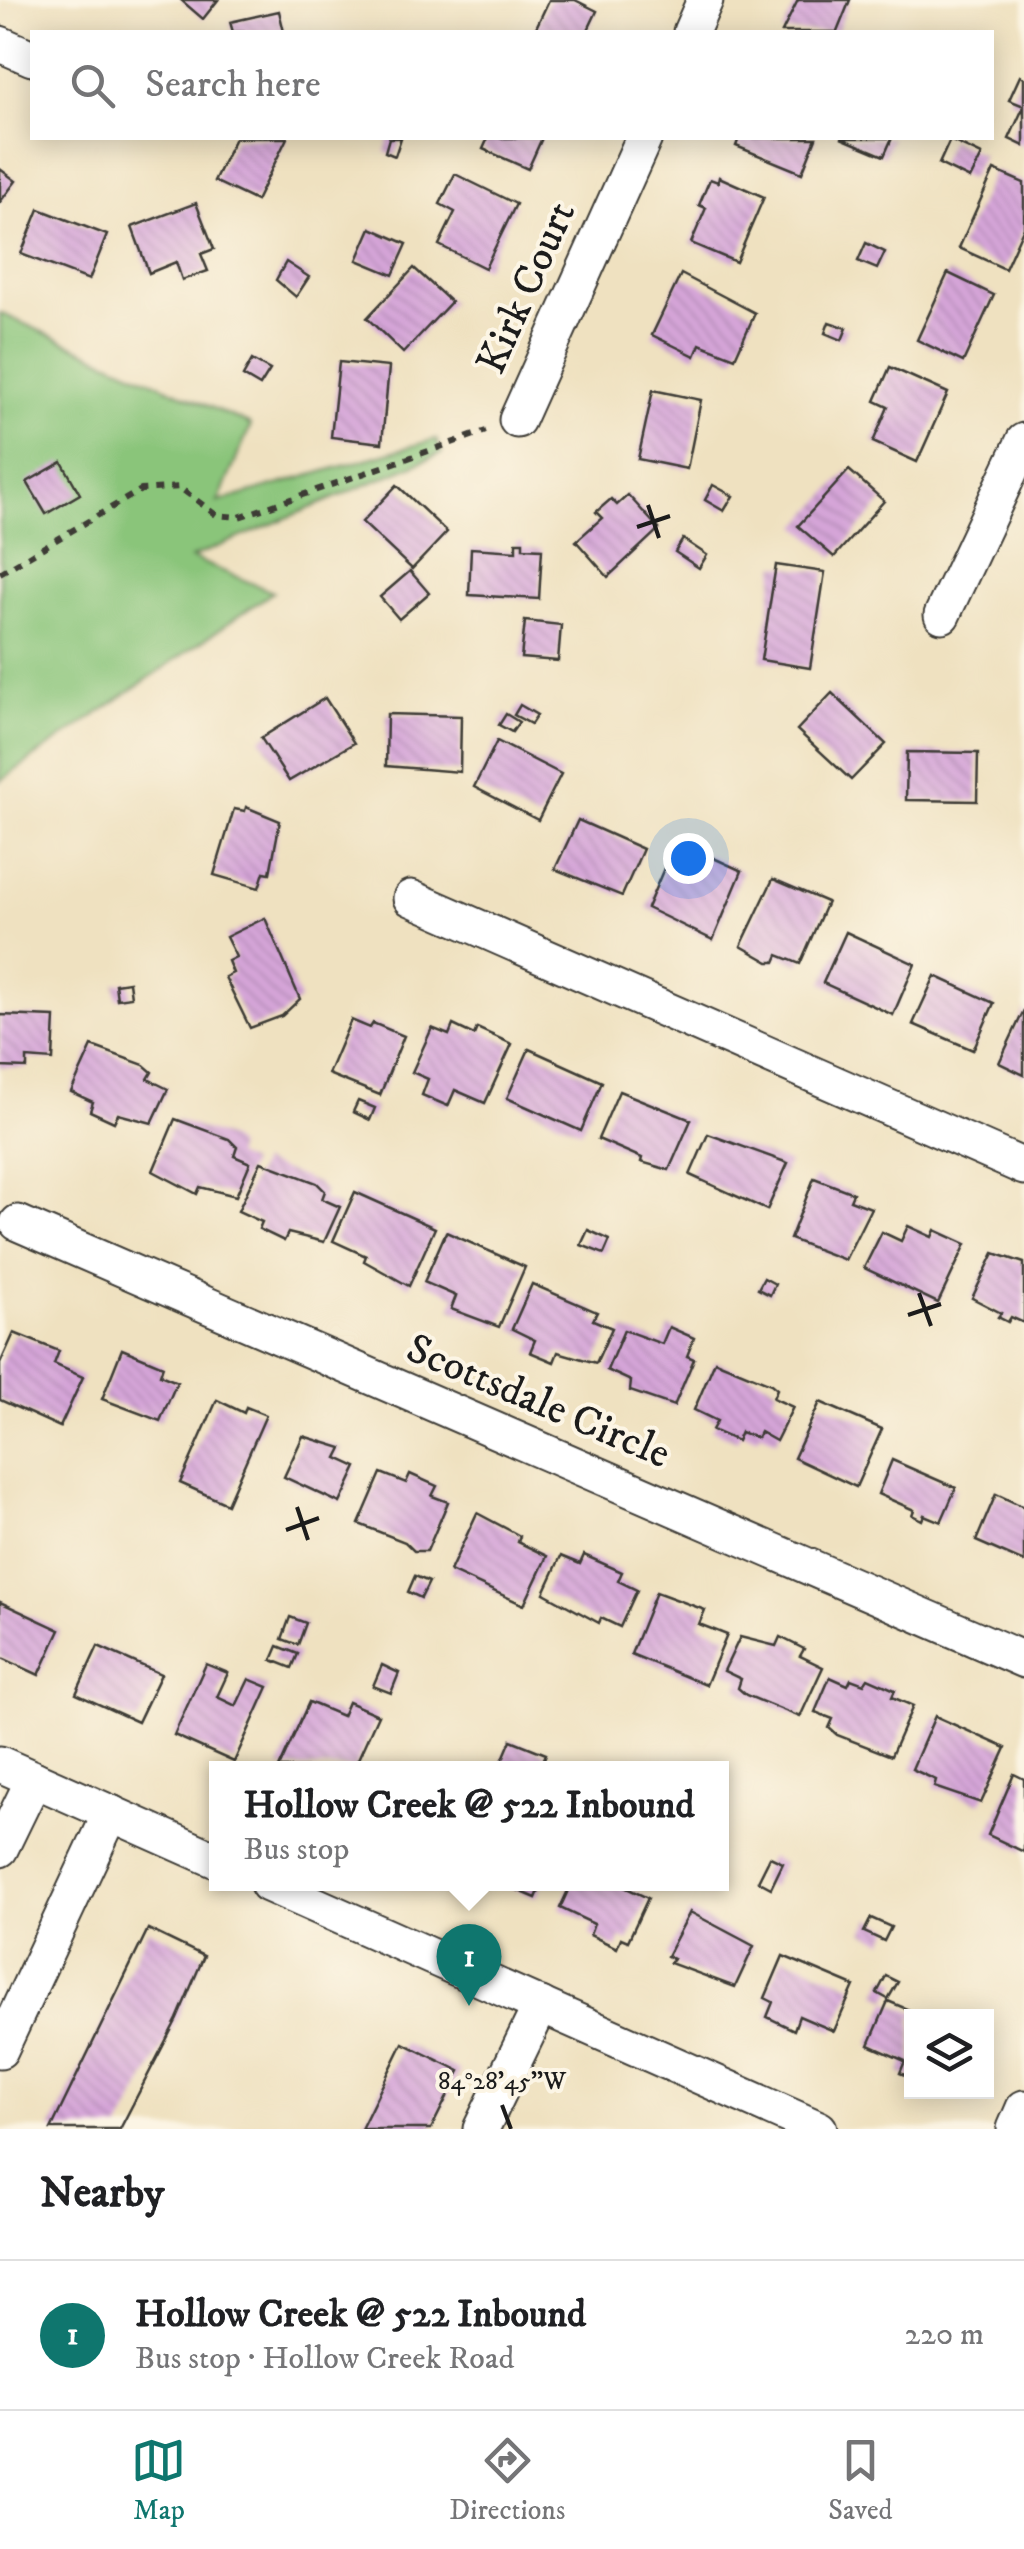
<!DOCTYPE html>
<meta charset="utf-8">
<style>
:root{--surface:#fff;--page:#f2f2f2;--text:#202124;--muted:#757577;--line:#e0e0e0;--accent:#0f766e}
body{margin:0;font-family:"IM FELL DW Pica",serif;background:var(--page);color:var(--text)}
.controls{position:absolute;right:30px;bottom:30px;display:grid;overflow:hidden;border-radius:0px;box-shadow:0 5px 25px #0003}
.controls button{width:90px;height:90px;display:grid;place-items:center;padding:0;border:0;border-bottom:2px solid var(--line);background:var(--surface);color:var(--text);font:50px sans-serif}
.you{position:absolute;left:688px;top:858px;width:35px;height:35px;margin:-25px;border:8px solid #fff;border-radius:50%;background:#1a73e8;box-shadow:0 0 0 15px #1a73e833}
.badge{display:grid;place-items:center;width:65px;height:65px;border-radius:50%;background:var(--accent);color:#fff;font-size:32px;font-weight:700}
.pin{position:absolute;translate:-50% -82px;filter:drop-shadow(0 2px 5px #0008)}
.pin::after{content:'';position:absolute;top:52px;width:35px;height:30px;background:inherit;clip-path:polygon(0 0,100% 0,50% 100%)}
.popup{position:absolute;left:209px;top:1761px;width:520px;height:130px;box-sizing:border-box;display:grid;place-content:center;border-radius:0px;background:var(--surface);filter:drop-shadow(0 2px 8px #0005);font-size:32px;white-space:nowrap;color:var(--muted)}
.popup b{font-size:38px;color:var(--text)}
.popup::after{content:'';position:absolute;left:50%;top:100%;margin-left:-20px;border:20px solid transparent;border-top-color:var(--surface)}
.list{margin:0;padding:0;list-style:none}
h2{display:flex;justify-content:space-between;align-items:center;height:130px;margin:0;padding:0 40px;font-size:42px}
h2 small{font-size:32px;font-weight:400;color:var(--muted)}
.list li{display:grid;grid-template-columns:65px 1fr auto;gap:30px;align-items:center;box-sizing:border-box;height:150px;padding:0 40px;border-top:2px solid var(--line)}
.list b{display:block;font-size:38px;white-space:nowrap}
.list p{margin:0;font-size:32px;white-space:nowrap;color:var(--muted)}
.list em{font-size:32px;font-style:normal;color:var(--muted)}
.icon{flex:none;width:55px;height:55px;fill:none;stroke:currentColor;stroke-width:2;stroke-linecap:round;stroke-linejoin:round}
.map{position:relative;flex:none;width:1024px;height:2129px;overflow:hidden}
.search{position:absolute;background:var(--surface);box-shadow:0 5px 25px #0003;left:30px;right:30px;top:30px;height:110px;display:flex;align-items:center;gap:25px;box-sizing:border-box;padding:0 35px;border-radius:0px;color:var(--muted);font-size:38px}
.sheet{height:280px;background:var(--surface)}
nav{display:flex;justify-content:space-around;align-items:center;box-sizing:border-box;height:140px;border-top:2px solid var(--line);background:var(--surface);font-size:28px;color:var(--muted)}
nav a{display:grid;justify-items:center;gap:5px}
nav .on{color:var(--accent)}
.map>svg:first-child{display:block}
.green{fill:#8ac57a;stroke:#53704b;stroke-width:2.5}
.building{fill:url(#building-back-hatch)}
.lines{fill:none;stroke-linecap:round;stroke-linejoin:round}
.minor-casing{stroke:#3c3a35;stroke-width:39}
.path{stroke:#3c3a35;stroke-width:6;stroke-dasharray:8 8;stroke-linecap:butt}
.minor{stroke:#fff;stroke-width:35}
.ticks{fill:none;stroke:#1c1c1c;stroke-width:4}
.labels{text-anchor:middle;dominant-baseline:central;stroke-width:8;stroke-linejoin:round;paint-order:stroke}
.street-label{font-size:42px;fill:#1c1c1c;stroke:#fcf5e5}
.ticks-label{font-size:25px;text-anchor:middle;fill:#1c1c1c;stroke:#fcf5e5;stroke-width:8;stroke-linejoin:round;paint-order:stroke}
</style>
<div class="map">
<svg width="1024" height="2129" viewBox="0 0 1024 2129">
<defs>
<pattern id="building-back-hatch" width="6" height="6" patternUnits="userSpaceOnUse" patternTransform="scale(2.5)"><rect width="6" height="6" fill="#d5a5d8"/><path d="M-1 5l2 2M0 0l6 6M5-1l2 2" fill="none" stroke="#b68db9"/></pattern>
</defs>
<rect width="100%" height="100%" fill="#fcf5e5"/>
<filter id="ink" filterUnits="userSpaceOnUse"><feTurbulence type="fractalNoise" baseFrequency=".01" numOctaves="2"/><feDisplacementMap in="SourceGraphic" scale="20" xChannelSelector="R" yChannelSelector="G"/><feConvolveMatrix kernelMatrix="1 2 1 2 8 2 1 2 1" color-interpolation-filters="sRGB"/></filter>
<filter id="wash" filterUnits="userSpaceOnUse"><feTurbulence type="fractalNoise" baseFrequency=".0048" numOctaves="4" result="noise"/><feDisplacementMap in="SourceGraphic" scale="40" xChannelSelector="R" yChannelSelector="G"/><feGaussianBlur stdDeviation="2.25" result="paint"/><feColorMatrix in="noise" values="0 0 0 0 0 0 0 0 0 0 0 0 0 0 0 0 0 1.4 0 .05"/><feComposite in="paint" operator="in"/></filter>
<g filter="url(#wash)">
<rect width="100%" height="100%" fill="#efe1c0"/>
<path class="green" d="M0,313l251,112 -33,77 218,-63 6,14 -251,105 82,34 -273,189z"/>
<g id="blocks">
<g class="building">
<path d="M181,0h37l-15,19z"/>
<path d="M549,0h26l22,11 -10,21h-53z"/>
<path d="M798,0h52l-13,32h-55z"/>
<path d="M279,11l5,21h-51l-3,-10z"/>
<path d="M1020,76l4,2v68l-15,-7 15,-33 -15,-6z"/>
<path d="M235,138h52l-31,63 -42,-20z"/>
<path d="M389,138h12l-6,18 -10,-4z"/>
<path d="M488,138h54l-14,31 -45,-20z"/>
<path d="M739,138h77l-14,35 -66,-27z"/>
<path d="M841,138h51l-8,18z"/>
<path d="M950,140l32,15 -12,24 -31,-15z"/>
<path d="M0,169l16,12 -16,21z"/>
<path d="M994,170l30,13v44l-19,42 -46,-21z"/>
<path d="M455,174l61,30 -31,64 -46,-23 16,-33 -15,-8z"/>
<path d="M719,177l45,20 -28,65 -45,-19 15,-35 -7,-3 11,-26 8,3z"/>
<path d="M196,203l18,46 -13,5 7,17 -26,9 -6,-18 -27,11 -17,-46z"/>
<path d="M39,209l68,26 -18,45 -68,-26z"/>
<path d="M371,228l36,16 -14,31 -36,-15z"/>
<path d="M866,243l19,9 -8,17 -19,-8z"/>
<path d="M286,262l23,15 -13,20 -20,-17z"/>
<path d="M414,268l37,34 -48,51 -36,-35z"/>
<path d="M948,273l46,22 -31,67 -46,-22z"/>
<path d="M681,274l74,39 -20,45 -35,-14 -5,12 -43,-21z"/>
<path d="M829,322l18,6 -5,12 -17,-7z"/>
<path d="M252,360l18,10 -10,16 -17,-10z"/>
<path d="M339,362l50,5 -7,76 -51,-6z"/>
<path d="M890,367l58,26 -31,69 -44,-20 15,-35 -13,-6z"/>
<path d="M653,390l48,10 -14,69 -49,-10z"/>
<path d="M62,462l18,32 -34,20 -19,-32z"/>
<path d="M849,470l35,31 -50,56 -36,-31z"/>
<path d="M397,485l50,47 -35,37 -50,-47z"/>
<path d="M713,485l20,11 -9,15 -19,-11z"/>
<path d="M628,495l31,34 -51,48 -32,-36 26,-23 -6,-6 15,-13 6,6z"/>
<path d="M683,539l24,16 -8,13 -24,-16z"/>
<path d="M516,542h7v6l19,1 -3,50 -70,-4 2,-47 45,3z"/>
<path d="M776,565l49,7 -15,96 -49,-8z"/>
<path d="M410,571l19,22 -30,26 -19,-22z"/>
<path d="M525,621l36,4 -3,36 -37,-3z"/>
<path d="M832,693l54,51 -35,36 -54,-50z"/>
<path d="M325,698l29,45 -65,38 -28,-43z"/>
<path d="M520,705l17,10 -6,9 -17,-9z"/>
<path d="M387,714l74,2 -1,56 -74,-6z"/>
<path d="M506,714l13,8 -7,10 -13,-7z"/>
<path d="M497,741l64,33 -23,46 -64,-33z"/>
<path d="M907,752l71,1 -1,48 -71,-1z"/>
<path d="M246,807l34,14 -10,52 -6,-1 -5,16 -45,-13 20,-66 11,2z"/>
<path d="M578,820l65,29 -21,47 -67,-27z"/>
<path d="M707,855l35,16 -29,69 -66,-32 21,-49 32,14z"/>
<path d="M773,879l54,23 -27,62 -22,-9 -3,7h-6l-28,-16z"/>
<path d="M265,918l35,81 -18,17 -32,12 -25,-51 8,-4 -5,-12 8,-4 -10,-20z"/>
<path d="M846,932l69,32 -22,51 -70,-32z"/>
<path d="M935,976l59,27 -21,47 -60,-26z"/>
<path d="M129,982l2,15 -14,2 -2,-15z"/>
<path d="M1024,1010v65l-25,-12z"/>
<path d="M0,1015l55,2 -2,43 -26,-2v10l-27,-1z"/>
<path d="M351,1020l19,8 3,-5 31,13 -24,59 -52,-21z"/>
<path d="M453,1025l21,10 3,-7 35,16 -27,59 -30,-13 -7,16 -26,-11 6,-16 -16,-7 20,-44 17,7z"/>
<path d="M92,1046l52,19 8,7 -4,7 20,10 -16,34 -34,-9 -4,8 -24,-11 3,-9 -22,-10z"/>
<path d="M529,1049l73,33 -21,49 -74,-33z"/>
<path d="M619,1091l72,29 -22,50 -28,-8 1,-4 -44,-19z"/>
<path d="M358,1101l17,7 -5,12 -17,-8z"/>
<path d="M175,1119l54,20 8,8 -3,9 16,7 -14,33 -36,-9 -3,7 -44,-23z"/>
<path d="M708,1134l80,29 -21,47 -77,-35z"/>
<path d="M261,1162l56,21 8,8 -3,8 18,8 -16,35 -36,-9 -4,8 -25,-12 3,-7 -24,-11z"/>
<path d="M814,1178l39,15 -3,7 21,8 -26,52 -55,-21z"/>
<path d="M355,1192l80,36 -26,58 -45,-25 2,-5 -33,-15z"/>
<path d="M908,1226l24,11 3,-7 31,14 -28,59 -74,-35 18,-36 19,9z"/>
<path d="M588,1230l22,10 -6,14 -23,-9z"/>
<path d="M446,1232l79,35 -26,60 -48,-18 5,-13 -32,-14z"/>
<path d="M994,1253l30,10v60l-13,-6 -3,5 -10,-5 3,-4 -29,-15z"/>
<path d="M764,1278l11,6 -5,11 -12,-6z"/>
<path d="M532,1284l65,28 -4,8 19,8 -16,35 -38,-11 -4,10 -24,-10 5,-12 -23,-11z"/>
<path d="M669,1327l25,11 -7,18 7,3 -20,47 -44,-15 1,-10 -24,-11 17,-40 38,14z"/>
<path d="M14,1333l45,18 -5,13 29,13 -23,50 -60,-27v-36z"/>
<path d="M122,1349l41,17 -3,9 17,7 -17,39 -58,-22z"/>
<path d="M715,1361l56,23 6,5 -4,9 20,9 -17,34 -16,-9 -3,6 -16,-6 -4,9 -25,-11 5,-9 -23,-11z"/>
<path d="M217,1400l27,13 2,-6 20,8 -39,89 -47,-21z"/>
<path d="M820,1402l62,27 -26,58 -62,-29z"/>
<path d="M303,1436l39,12 -5,10 20,9 -17,36 -56,-26z"/>
<path d="M892,1460l64,28 -15,34 -17,-7 -2,5 -10,-5 2,-5 -36,-16z"/>
<path d="M381,1473l25,10 4,-9 27,12 -5,10 16,6 -21,49h-13l-9,-9 -46,-18z"/>
<path d="M996,1494l28,13v55l-48,-21z"/>
<path d="M477,1513l43,23 -2,6 29,14 -23,49 -74,-34z"/>
<path d="M584,1555l38,17 -4,9 19,9 -17,37 -19,-9 -2,5 -55,-30 17,-37 19,8z"/>
<path d="M415,1576l14,6 -8,16 -13,-6z"/>
<path d="M656,1592l49,18 -6,14 28,11 -21,50 -75,-31z"/>
<path d="M0,1602l60,28 -21,45 -39,-18z"/>
<path d="M290,1617l16,6 -8,22 -16,-6z"/>
<path d="M740,1637l36,9 4,-9 24,12 -4,7 23,11 -23,50 -54,-22 -8,-7 3,-9 -17,-8z"/>
<path d="M98,1646l63,28 -23,48 -62,-28z"/>
<path d="M278,1646l20,8 -6,14 -20,-8z"/>
<path d="M206,1664l22,9 -11,24 19,9 13,-27 19,8 -34,75 -60,-27z"/>
<path d="M382,1665l17,8 -8,20 -18,-7z"/>
<path d="M830,1677l18,8 3,-6 13,5 4,-6 27,12 -3,7 21,9 -22,50 -54,-21 -8,-7 4,-9 -18,-7z"/>
<path d="M309,1702l33,14 6,-14 30,13 -24,53h-75z"/>
<path d="M935,1716l71,32 -25,55 -47,-16 2,-7 -24,-11z"/>
<path d="M511,1740l35,14 -6,14h-41z"/>
<path d="M1014,1774l10,5v73l-36,-17z"/>
<path d="M770,1857l13,6 -12,25 -13,-7z"/>
<path d="M503,1884h39l-6,14z"/>
<path d="M571,1884h47l30,14 -20,43 -7,-3 -4,10 -27,-13 4,-11 -34,-16z"/>
<path d="M690,1912l64,34 -19,41 -65,-24 3,-4 -6,-3z"/>
<path d="M871,1918l20,9 -7,14 -20,-9z"/>
<path d="M148,1929l56,27 -27,63 -57,110h-69z"/>
<path d="M783,1956l71,30 -20,45 -35,-15 -5,14 -27,-13 6,-15 -8,-4z"/>
<path d="M886,1976l12,6 -10,17 -11,-6z"/>
<path d="M888,2001l35,15h-11v62l-12,-5 5,-12 -36,-16z"/>
<path d="M403,2043l57,28 -29,58h-70z"/>
</g>
</g>
</g>
<g filter="url(#ink)">
<use href="#blocks" fill-opacity="0" stroke="#3c3a35" stroke-width="2.5"/>
<g class="lines">
<g class="minor-casing">
<g id="minor">
<path d="M691,32l14,-32"/>
<path d="M0,44l32,14"/>
<path d="M517,420l127,-282"/>
<path d="M942,615l82,-174"/>
<path d="M411,898l613,269"/>
<path d="M18,1223l1006,437"/>
<path d="M0,1764l216,96"/>
<path d="M0,1849l34,-70"/>
<path d="M268,1884l551,245"/>
<path d="M0,2050l111,-237"/>
<path d="M481,2129l60,-124"/>
<path d="M1015,2129l9,-21"/>
</g>
</g>
<path class="path" d="M0,573l141,-83 38,-3 37,28 23,2 247,-86"/>
<use href="#minor" class="minor"/>
</g>
</g>
<path class="ticks" d="M648,505l11,33M637,527l33,-11M919,1293l12,33M908,1315l33,-11M297,1507l11,33M286,1530l33,-12M502,2105l9,24"/>
<g class="labels">
<g class="street-label">
<text transform="translate(527 288) rotate(-66)">Kirk Court</text>
<text transform="translate(538 1402) rotate(23)">Scottsdale Circle</text>
</g>
</g>
<g class="ticks-label">
<text x="502" y="2089">84°28'45"W</text>
</g>
</svg>
<div class="controls">
<button><svg class="icon" aria-label="layers" viewBox="0 0 24 24"><path d="M12 4l9 5-9 5-9-5zM3 14l9 5 9-5"/></svg></button>
</div>
<div class="you"></div>
<div class="pin badge" style="left:469px;top:2006px">1</div>
<div class="popup"><b>Hollow Creek @ 522 Inbound</b>Bus stop</div>
<div class="search"><svg class="icon" aria-label="search" viewBox="0 0 24 24"><circle cx="10" cy="10" r="6"/><path d="M15 15l6 6"/></svg>Search here</div>
</div>
<section class="sheet">
<h2>Nearby<small></small></h2>
<ul class="list">
<li><span class="badge">1</span><div><b>Hollow Creek @ 522 Inbound</b><p>Bus stop · Hollow Creek Road</p></div><em>220 m</em></li>
</ul>
</section>
<nav>
<a class="on"><svg class="icon" aria-label="map" viewBox="0 0 24 24"><path d="M3 6l6-2 6 2 6-2v14l-6 2-6-2-6 2zM9 4v14M15 6v14"/></svg>Map</a>
<a><svg class="icon" aria-label="directions" viewBox="0 0 24 24"><path d="M12 3l9 9-9 9-9-9zM9 14v-3h6M13 9l2 2-2 2"/></svg>Directions</a>
<a><svg class="icon" aria-label="saved" viewBox="0 0 24 24"><path d="M7 4h10v16l-5-4-5 4z"/></svg>Saved</a>
</nav>
